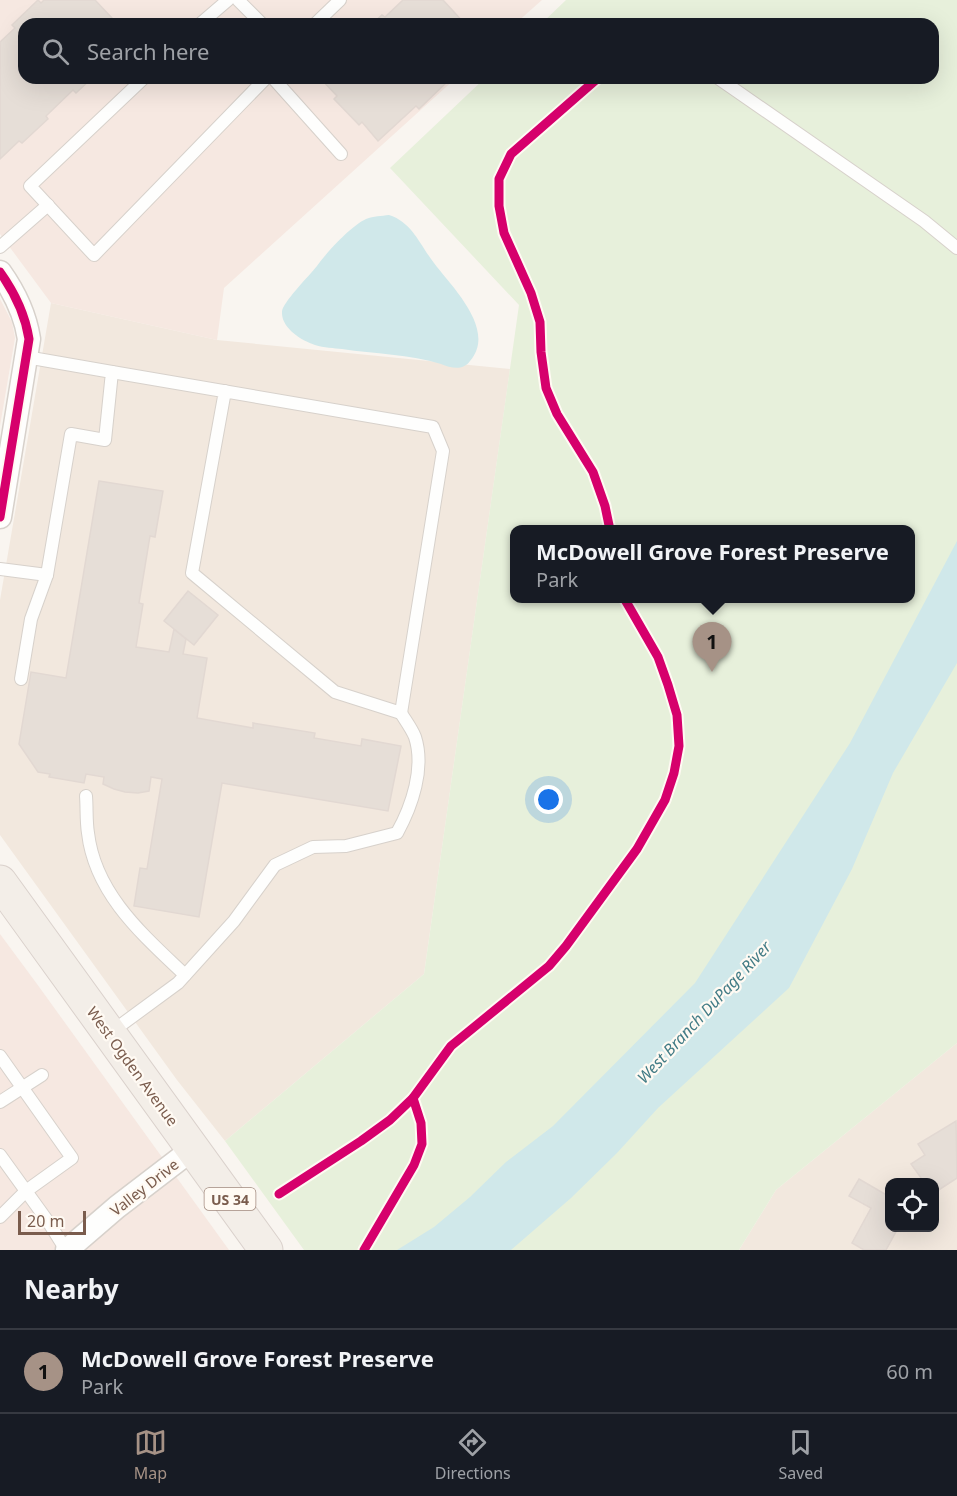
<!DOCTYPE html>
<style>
:root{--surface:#171b24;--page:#20242c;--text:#f1f3f6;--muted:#9ea1a6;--line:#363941;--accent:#a69286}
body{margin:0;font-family:"Noto Sans",sans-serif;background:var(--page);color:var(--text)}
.controls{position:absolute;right:18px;bottom:18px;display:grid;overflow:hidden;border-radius:12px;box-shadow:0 6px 24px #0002}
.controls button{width:54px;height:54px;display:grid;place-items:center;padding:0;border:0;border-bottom:2px solid var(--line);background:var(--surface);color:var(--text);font:30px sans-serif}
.scale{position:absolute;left:18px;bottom:15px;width:68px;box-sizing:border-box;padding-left:6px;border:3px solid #7a5c4d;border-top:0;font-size:16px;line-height:21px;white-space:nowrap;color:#7a5c4d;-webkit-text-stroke:4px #fffaf3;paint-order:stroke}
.you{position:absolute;left:549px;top:800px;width:21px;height:21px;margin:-15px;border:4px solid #fff;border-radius:50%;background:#1a73e8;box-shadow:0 0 0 9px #1a73e833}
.badge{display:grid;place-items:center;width:39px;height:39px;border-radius:50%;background:var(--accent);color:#111;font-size:20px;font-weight:700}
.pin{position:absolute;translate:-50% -50px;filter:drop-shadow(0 2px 3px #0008)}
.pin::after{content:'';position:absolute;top:32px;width:21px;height:18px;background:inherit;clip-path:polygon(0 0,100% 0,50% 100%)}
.popup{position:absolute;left:510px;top:525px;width:405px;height:78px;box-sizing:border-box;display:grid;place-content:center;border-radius:12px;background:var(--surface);filter:drop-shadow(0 2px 4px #0005);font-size:20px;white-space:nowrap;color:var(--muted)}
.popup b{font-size:22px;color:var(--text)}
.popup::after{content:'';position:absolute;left:50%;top:100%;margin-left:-12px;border:12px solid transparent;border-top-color:var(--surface)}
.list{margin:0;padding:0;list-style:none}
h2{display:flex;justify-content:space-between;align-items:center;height:78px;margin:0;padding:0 24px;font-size:26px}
h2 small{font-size:20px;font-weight:400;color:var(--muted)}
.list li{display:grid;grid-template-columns:39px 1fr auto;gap:18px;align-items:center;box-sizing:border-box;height:84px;padding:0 24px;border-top:2px solid var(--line)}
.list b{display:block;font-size:22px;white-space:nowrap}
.list p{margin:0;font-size:20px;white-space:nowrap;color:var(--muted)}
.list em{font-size:20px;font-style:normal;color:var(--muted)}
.icon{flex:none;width:33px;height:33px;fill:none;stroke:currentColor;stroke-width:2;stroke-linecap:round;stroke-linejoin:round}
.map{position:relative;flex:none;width:957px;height:1250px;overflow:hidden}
.search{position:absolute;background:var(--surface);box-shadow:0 6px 24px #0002;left:18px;right:18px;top:18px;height:66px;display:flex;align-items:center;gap:15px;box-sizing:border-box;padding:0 21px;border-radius:18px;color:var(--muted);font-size:22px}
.sheet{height:162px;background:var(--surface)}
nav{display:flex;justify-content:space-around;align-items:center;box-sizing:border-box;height:84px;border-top:2px solid var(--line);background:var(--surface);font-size:16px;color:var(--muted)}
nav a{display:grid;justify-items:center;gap:3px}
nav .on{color:var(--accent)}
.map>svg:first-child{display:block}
.residential{fill:#f2e8de;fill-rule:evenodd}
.commercial{fill:#f6e8e1}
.green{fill:#e7f0db;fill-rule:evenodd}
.water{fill:#d0e8ea}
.building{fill:#e6ded7;stroke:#e2d8d2;stroke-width:1.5}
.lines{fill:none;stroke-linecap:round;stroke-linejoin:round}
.service-casing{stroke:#d7d1cb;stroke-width:14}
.minor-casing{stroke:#d7d1cb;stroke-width:25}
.primary-casing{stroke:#dad1cc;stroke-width:35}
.service{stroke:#fefefd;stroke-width:12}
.minor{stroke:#fefefd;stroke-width:22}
.primary{stroke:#f3eee8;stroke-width:33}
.cycleway-casing{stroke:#fffaf3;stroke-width:13}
.cycleway{stroke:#d6006c;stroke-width:9}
.labels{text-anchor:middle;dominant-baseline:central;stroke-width:4.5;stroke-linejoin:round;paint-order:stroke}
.shield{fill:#fffaf3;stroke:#a28b7f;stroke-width:1.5}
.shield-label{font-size:14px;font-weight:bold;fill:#7a5c4d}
.street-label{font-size:15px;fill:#7a5c4d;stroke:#fffaf3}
.water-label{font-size:16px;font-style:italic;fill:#437c86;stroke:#fffaf3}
</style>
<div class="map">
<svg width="957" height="1250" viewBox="0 0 957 1250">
<rect width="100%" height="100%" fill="#f9f5f0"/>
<g class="residential">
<path d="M51,303l166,37 293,29 -86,605 -199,167 -48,-61 -177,-245v-235z"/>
<path d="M957,1043v207h-218l37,-60zM890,1182h44v46h-44z"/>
</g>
<g class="commercial">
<path d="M0,0h542l-27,24h-491v54h432l-232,210 -7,52 -166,-37 -51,-69z"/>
<path d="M0,299l12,23 3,16 -15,88z"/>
<path d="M0,934l37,50 192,266h-229z"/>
</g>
<path class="green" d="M566,0h391v1043l-181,147 -37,60h-435l-79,-109 199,-167 95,-669 -129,-137 95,-90h448v-54h-392zM514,530h396v68h-396z"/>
<g class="water">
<path d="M389,215c23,7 31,30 45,48 18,24 63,67 36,98 -7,10 -19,7 -29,3 -31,-10 -67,-10 -99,-15 -8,-1 -18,-1 -27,-4 -13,-4 -34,-17 -33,-33 0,-9 27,-36 35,-46 10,-14 34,-40 49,-47 8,-3 15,-3 23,-4z"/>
<path d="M957,541v122l-64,110 -41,96 -63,119 -131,120 -41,45 -46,45 -60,52h-114l37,-23 36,-30 36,-35 47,-36 142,-143 155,-240z"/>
</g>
<g class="building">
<path d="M38,0l3,3 3,-3h51l18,19 -3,2 3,3h-89v54h68l-16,15 -3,-3 -27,26 2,3 -26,24 -3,-2 -19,18v-117l15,-14 -3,-3z"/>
<path d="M403,0h40l22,24h-93l10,-9 3,2z"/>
<path d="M320,78h125l-1,2 2,3 -27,26 -3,-3 -38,35 -16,-19 -3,3 -25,-26 3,-3z"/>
<path d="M99,481l64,10 -8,46 -5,-1 -11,67 4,1 -7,43 33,5 5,-23 12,10 -3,15 24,4 -10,60 56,10v-5l62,10 -1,5 47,8 1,-7 39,7 -13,65 -166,-28 -23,134 -65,-11 6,-38 7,1 15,-90 -11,-2 -2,14 -11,2 -13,-1 -11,-3 -11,-5 1,-7 -18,-3 -2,9 -35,-6 1,-3 -12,-2 -19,-28 12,-72 35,6z"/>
<path d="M188,591l30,24 -24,30 -30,-24z"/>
<path d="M956,1121l1,57 -23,15v-11h-10l-13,-18 14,-9 -7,-11z"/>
<path d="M859,1179l31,18v31h8l-12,22h-22l-12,-7 19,-35 -22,-12z"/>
</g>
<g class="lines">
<g class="service-casing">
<g id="service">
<path d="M238,0l24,24"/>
<path d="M200,24l28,-24"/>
<path d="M315,24l25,-24"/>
<path d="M144,78l-114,108 64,69 172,-177"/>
<path d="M273,78l68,76"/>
<path d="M718,78l206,143 33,27"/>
<path d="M0,247l48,-42"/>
<path d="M112,372l321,55 10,24 -42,262 -66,-21 -143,-119 33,-182"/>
<path d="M0,569l47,6 24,-141 34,6 7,-68 -86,-15"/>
<path d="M21,679l10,-60 16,-44"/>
<path d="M86,796c1,12 0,25 2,37 7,61 55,102 97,142"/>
<path d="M110,1033l68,-50 56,-62 41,-56 38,-18 33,-1 51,-13c15,-27 28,-65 18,-96 -3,-8 -10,-17 -14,-24"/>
<path d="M0,1056l72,102 -46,33 -26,26"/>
<path d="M0,1102l42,-27"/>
<path d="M0,1155l49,68 17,27"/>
</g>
</g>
<g class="minor-casing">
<g id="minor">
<path d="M0,272c15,21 25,41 29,67l-29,178"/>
<path d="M67,1250l50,-43 77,-59"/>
</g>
</g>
<g class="primary-casing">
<path id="primary" d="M0,882l266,368"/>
</g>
<use href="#service" class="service"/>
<use href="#minor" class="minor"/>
<use href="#primary" class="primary"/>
<g class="cycleway-casing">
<g id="cycleway">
<path d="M598,78l-87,76 -12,25v27l5,27 27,60 9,29 1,30 5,36 11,26 36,58 12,34 5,24"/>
<path d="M0,272c15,21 25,41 29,67l-29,178"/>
<path d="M279,1194l82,-53 29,-21 23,-22 38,-52 98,-80 17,-20 71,-97 28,-49 9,-27 5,-27 -2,-31 -9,-30 -10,-28 -34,-59"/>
<path d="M364,1250l50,-85 8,-21 -1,-21 -8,-25"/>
</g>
</g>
<use href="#cycleway" class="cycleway"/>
</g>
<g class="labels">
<rect class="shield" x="204.5" y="1188" width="51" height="22" rx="4.5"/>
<g class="shield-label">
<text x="230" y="1199">US 34</text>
</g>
<g class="street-label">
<text transform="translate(133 1066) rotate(54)">West Ogden Avenue</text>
<text transform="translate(144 1187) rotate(-38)">Valley Drive</text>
</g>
<g class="water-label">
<text transform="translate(704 1012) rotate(-47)">West Branch DuPage River</text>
</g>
</g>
</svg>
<div class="controls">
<button><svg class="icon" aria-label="locate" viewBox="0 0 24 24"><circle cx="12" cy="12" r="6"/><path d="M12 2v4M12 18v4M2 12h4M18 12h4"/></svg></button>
</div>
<div class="scale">20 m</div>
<div class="you"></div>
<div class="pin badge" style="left:712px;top:672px">1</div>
<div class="popup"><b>McDowell Grove Forest Preserve</b>Park</div>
<div class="search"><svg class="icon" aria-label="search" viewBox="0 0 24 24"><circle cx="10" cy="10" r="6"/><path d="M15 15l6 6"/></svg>Search here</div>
</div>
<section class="sheet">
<h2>Nearby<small></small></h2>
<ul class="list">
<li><span class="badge">1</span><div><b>McDowell Grove Forest Preserve</b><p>Park</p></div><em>60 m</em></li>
</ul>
</section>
<nav>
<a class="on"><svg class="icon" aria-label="map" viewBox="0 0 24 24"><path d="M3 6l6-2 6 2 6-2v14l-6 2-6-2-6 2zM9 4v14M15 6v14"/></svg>Map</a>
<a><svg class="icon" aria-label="directions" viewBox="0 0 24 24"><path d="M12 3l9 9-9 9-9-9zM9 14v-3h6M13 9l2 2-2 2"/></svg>Directions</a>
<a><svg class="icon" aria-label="saved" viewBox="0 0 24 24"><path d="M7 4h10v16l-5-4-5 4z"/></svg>Saved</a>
</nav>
